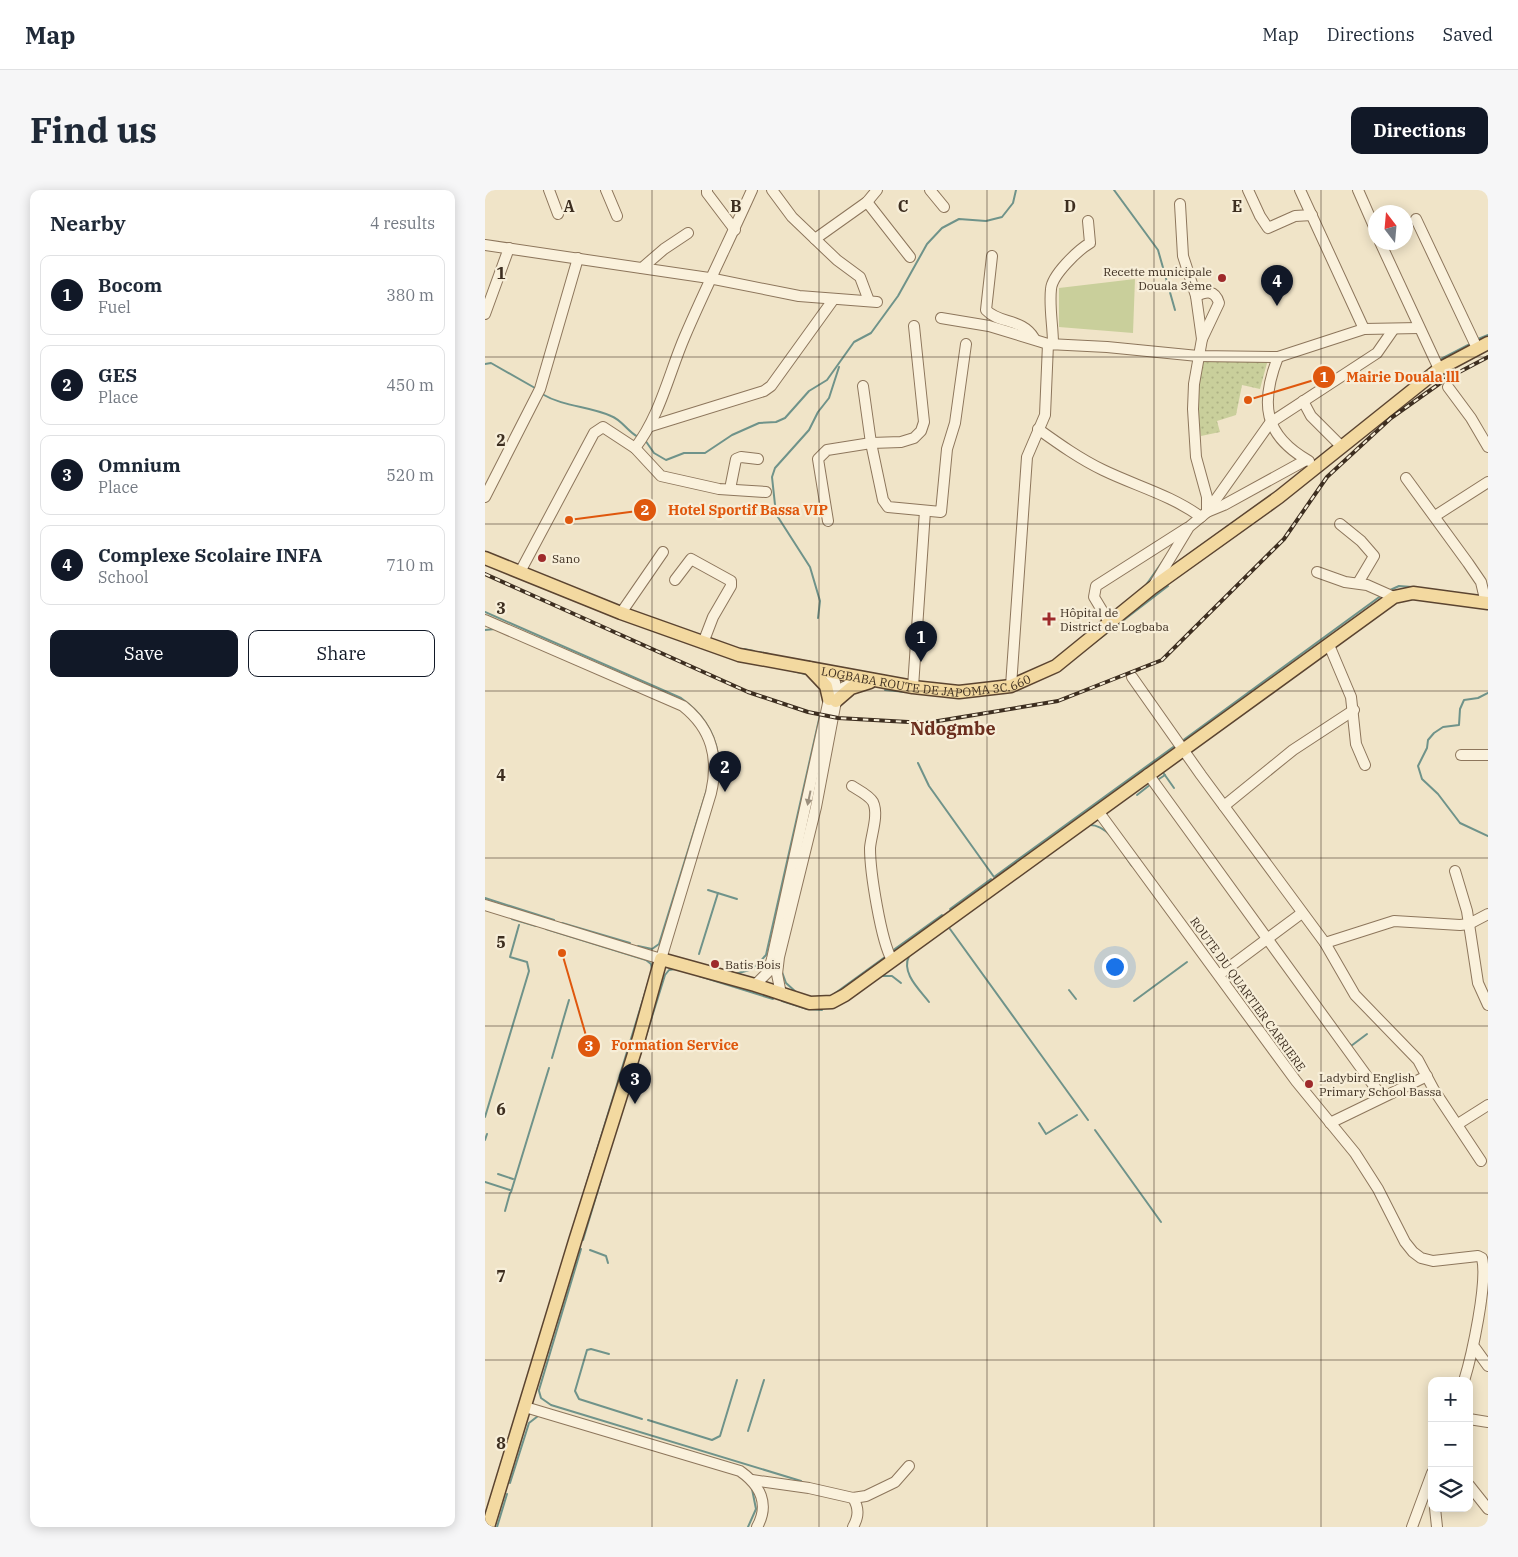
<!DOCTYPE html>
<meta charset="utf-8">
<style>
:root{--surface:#fff;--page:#f6f6f7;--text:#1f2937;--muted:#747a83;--line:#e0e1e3;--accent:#111827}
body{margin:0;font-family:"IBM Plex Serif",serif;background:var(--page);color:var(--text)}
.controls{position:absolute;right:15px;bottom:15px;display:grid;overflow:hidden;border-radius:10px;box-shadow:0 2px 12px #0003}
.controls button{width:45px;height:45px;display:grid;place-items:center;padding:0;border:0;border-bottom:1px solid var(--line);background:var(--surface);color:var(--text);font:25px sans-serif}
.compass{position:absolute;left:883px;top:15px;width:45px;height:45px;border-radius:50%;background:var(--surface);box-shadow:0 2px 12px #0003;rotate:344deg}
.you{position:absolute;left:629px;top:776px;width:18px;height:18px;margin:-12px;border:4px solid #fff;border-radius:50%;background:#1a73e8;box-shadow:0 0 0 8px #1a73e833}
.badge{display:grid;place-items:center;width:32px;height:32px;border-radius:50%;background:var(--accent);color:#fff;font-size:16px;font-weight:700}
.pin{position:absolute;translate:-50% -41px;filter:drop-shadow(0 1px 2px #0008)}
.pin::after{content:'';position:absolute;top:26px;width:18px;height:15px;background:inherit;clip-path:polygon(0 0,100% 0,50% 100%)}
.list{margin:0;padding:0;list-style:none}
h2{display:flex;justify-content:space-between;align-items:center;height:65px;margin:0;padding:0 20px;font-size:21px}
h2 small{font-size:16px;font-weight:400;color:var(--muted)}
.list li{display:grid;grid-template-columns:32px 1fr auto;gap:15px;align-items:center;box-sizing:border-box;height:80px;margin:0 10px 10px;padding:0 10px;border:1px solid var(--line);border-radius:10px}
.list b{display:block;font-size:19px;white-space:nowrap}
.list p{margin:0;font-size:16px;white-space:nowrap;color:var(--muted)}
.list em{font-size:16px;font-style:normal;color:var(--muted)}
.actions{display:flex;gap:10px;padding:15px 20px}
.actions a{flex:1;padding:11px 0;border:1px solid var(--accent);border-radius:10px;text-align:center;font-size:18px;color:var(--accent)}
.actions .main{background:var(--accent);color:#fff}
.icon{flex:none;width:28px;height:28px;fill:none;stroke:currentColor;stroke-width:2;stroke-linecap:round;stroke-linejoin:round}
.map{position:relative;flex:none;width:1003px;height:1337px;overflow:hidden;border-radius:10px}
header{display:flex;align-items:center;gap:30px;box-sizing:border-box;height:70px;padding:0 25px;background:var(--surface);border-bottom:1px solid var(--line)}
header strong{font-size:24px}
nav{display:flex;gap:28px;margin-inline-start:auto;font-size:18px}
.intro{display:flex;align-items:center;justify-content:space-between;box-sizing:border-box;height:120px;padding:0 30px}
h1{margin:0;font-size:35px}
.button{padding:12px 22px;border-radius:10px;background:var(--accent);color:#fff;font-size:18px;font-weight:700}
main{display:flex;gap:30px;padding:0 30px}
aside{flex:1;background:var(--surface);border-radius:10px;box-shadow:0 2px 12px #0003}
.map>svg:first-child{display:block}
.grass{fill:url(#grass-dots)}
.pitch{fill:#c9cf9b}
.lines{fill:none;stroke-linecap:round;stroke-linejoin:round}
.stream{stroke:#6f938a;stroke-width:2}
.minor-casing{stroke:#8d765c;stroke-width:12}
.major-casing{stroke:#5b4430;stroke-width:15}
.minor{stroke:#faf1dc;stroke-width:10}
.major{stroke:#f3d9a0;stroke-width:12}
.rail-casing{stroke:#3d2e20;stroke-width:4}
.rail{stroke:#f7eed8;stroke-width:2;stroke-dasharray:5.5;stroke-linecap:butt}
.oneway{fill:#9c907e}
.grid{fill:none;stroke:#3d2e20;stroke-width:1;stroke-opacity:0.55}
.poi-dot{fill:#9e2a2b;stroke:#f7eed8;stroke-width:2}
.labels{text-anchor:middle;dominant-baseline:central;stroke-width:4.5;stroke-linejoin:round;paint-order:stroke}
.poi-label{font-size:12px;fill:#3d2e20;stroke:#f7eed8;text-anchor:start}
.street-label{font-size:12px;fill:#3d2e20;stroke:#f7eed8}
.district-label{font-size:18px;font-weight:bold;fill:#6b2e1e;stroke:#f7eed8}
.grid-label{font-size:16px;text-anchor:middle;font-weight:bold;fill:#3d2e20;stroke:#f7eed8;stroke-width:4.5;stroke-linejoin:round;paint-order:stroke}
.leader{fill:none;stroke:#df570d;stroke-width:2}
.callout-dot{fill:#df570d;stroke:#f7eed8;stroke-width:2}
.mark-label{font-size:15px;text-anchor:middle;font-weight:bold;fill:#fff}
.callout-label{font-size:14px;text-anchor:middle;font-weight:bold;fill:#df570d;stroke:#f7eed8;stroke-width:4.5;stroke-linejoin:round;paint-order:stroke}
</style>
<header>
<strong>Map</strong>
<nav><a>Map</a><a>Directions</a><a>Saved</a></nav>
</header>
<div class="intro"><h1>Find us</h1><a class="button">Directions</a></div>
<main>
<aside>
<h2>Nearby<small>4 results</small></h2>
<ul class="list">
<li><span class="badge">1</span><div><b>Bocom</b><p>Fuel</p></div><em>380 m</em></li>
<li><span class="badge">2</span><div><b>GES</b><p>Place</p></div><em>450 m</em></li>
<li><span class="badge">3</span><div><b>Omnium</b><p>Place</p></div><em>520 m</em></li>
<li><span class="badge">4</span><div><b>Complexe Scolaire INFA</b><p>School</p></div><em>710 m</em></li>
</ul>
<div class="actions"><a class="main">Save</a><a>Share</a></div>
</aside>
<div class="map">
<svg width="1003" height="1337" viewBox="0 0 1003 1337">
<defs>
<pattern id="grass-dots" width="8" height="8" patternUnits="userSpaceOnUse" patternTransform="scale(1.25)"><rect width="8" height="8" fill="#c9cf9b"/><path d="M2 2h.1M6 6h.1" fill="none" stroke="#aeb285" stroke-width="1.8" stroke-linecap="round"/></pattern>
</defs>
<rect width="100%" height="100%" fill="#f0e4c8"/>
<path class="grass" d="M719,167l61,3 2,3 -7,26 -18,-4 -6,30 -19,6 3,11 -19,4c-6,-26 -5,-54 3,-79z"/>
<path class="pitch" d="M650,89l-2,54 -74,-6v-39z"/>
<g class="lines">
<g class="stream">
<path d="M629,0l44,60 17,60"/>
<path d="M993,149l10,-4"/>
<path d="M956,169l31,-16"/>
<path d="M0,174l6,-1 44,25"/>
<path d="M57,204c22,13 47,12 69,22 11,4 16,15 27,21"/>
<path d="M160,250l9,13 12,7 18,-7h21l27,-18 27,-12 17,-1 9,-4 24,-27 18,-11 27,-38 17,-9 27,-37 29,-52 15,-16 17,-9 27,2 16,-4 11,-14 3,-13"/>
<path d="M661,395l19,-27"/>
<path d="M903,401l11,-5 13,1"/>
<path d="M0,422l196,86c20,14 33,32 37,56"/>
<path d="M333,428l2,-17 -10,-34 -34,-53 -4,-37 3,-9 34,-38 9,-18 11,-14 10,-31"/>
<path d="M0,440l10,-1"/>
<path d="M605,456l78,-60"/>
<path d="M259,459l10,2"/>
<path d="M274,462l10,2"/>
<path d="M308,481l12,3"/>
<path d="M400,500l21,2"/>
<path d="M1003,503l-10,5 -14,2 -4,9 -1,16 -16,2 -9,6 -6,7 -1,8 -9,18 4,13 16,15 22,29 28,13"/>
<path d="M697,551l200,-146"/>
<path d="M433,573l11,23 65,91 182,-132"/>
<path d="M677,581l12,17"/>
<path d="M233,590l3,-11 -2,-3"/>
<path d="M671,591l9,-6"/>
<path d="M652,605l14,-11"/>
<path d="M604,635c20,-1 33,27 43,41"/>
<path d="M223,700l29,9"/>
<path d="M0,708l69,22"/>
<path d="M465,719l41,-30"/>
<path d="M27,729l24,7"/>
<path d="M77,733l68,20"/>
<path d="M61,739l100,31 5,4 1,6"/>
<path d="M465,739l138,191"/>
<path d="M153,756l14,3 7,-5 48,-155"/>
<path d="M407,761l50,-36"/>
<path d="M214,764l19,-61"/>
<path d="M424,766c-8,17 10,33 20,46"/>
<path d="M297,782l4,11 10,9"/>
<path d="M250,784l18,-5 13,-14 54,-240"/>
<path d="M214,786l74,23"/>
<path d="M396,786h11l9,7"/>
<path d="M584,800l7,9"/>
<path d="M349,804l51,-37"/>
<path d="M297,811l25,8 15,1"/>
<path d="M649,811l53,-39"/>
<path d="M865,854l1,2 16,-12"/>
<path d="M67,868l17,-58"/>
<path d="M150,881l30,-96 4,-5 6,-1"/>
<path d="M0,927l44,-146 -2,-9 -17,-5 9,-32"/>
<path d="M554,933l7,11 31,-19"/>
<path d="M610,940l66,92"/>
<path d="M0,950l2,-6"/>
<path d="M13,984l15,5"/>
<path d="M0,992l25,8"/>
<path d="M26,1002l38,-124"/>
<path d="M96,1012l68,-222"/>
<path d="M20,1021l5,-18"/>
<path d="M98,1050l18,-60"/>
<path d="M105,1060l16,6 2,7"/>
<path d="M124,1164l-18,-5 -4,1 -12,41 4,8 63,20"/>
<path d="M54,1200l42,-141"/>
<path d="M54,1201l2,7 10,7 250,76"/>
<path d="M163,1230l64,20 8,-4 17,-56"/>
<path d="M263,1241l16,-51"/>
<path d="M25,1293l19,-60 9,-7"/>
<path d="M12,1337l10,-33"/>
<path d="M263,1337l8,-18 -4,-20"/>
</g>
<g class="minor-casing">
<g id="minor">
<path d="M64,0l9,24"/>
<path d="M121,0l11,26"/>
<path d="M222,0v3l28,37"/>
<path d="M287,0l20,27 45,43 23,17 9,24"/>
<path d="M445,0l14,17"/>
<path d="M763,0l12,26 8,12 27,-12 17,-1"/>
<path d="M815,0l64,139"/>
<path d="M873,0l18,41"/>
<path d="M382,12l43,55"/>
<path d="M695,14l3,52 13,40 6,43 -8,45 -1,25 3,48 11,40v15l17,-7 82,-45"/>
<path d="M931,29l61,129"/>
<path d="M330,49l52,-37 10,-12"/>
<path d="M895,52l59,127"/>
<path d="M0,55l224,33 90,18 78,6"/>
<path d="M507,66l-6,54c13,14 36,8 48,28"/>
<path d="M157,78l22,-19 24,-16"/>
<path d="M711,106c11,-5 19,-6 23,7l-17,36"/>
<path d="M0,124l24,-66"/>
<path d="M456,128l48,8 59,18"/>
<path d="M568,154c0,-18 -4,-37 -2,-55 1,-14 27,-39 39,-46l-2,-22"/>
<path d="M793,167c-18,46 -15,78 31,104"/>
<path d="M378,196l8,57 12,57 5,7 53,5 6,-63 8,-26 11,-79"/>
<path d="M963,197l23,31 17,29"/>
<path d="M818,211l8,15 30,30"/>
<path d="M166,236l113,-35 7,-5 62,-86"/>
<path d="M553,239c21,15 42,30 65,41 33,16 68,25 98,47"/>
<path d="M150,258c25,-32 34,-75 50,-112 21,-49 45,-97 67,-146"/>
<path d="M921,288l62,85 13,19 5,21"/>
<path d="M245,299l6,-30 5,-2 17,2"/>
<path d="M0,307l55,-108 38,-131"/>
<path d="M950,326l53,-34"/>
<path d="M343,331l-10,-62 9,-9 44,-7 30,-1 13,-4 7,-7 3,-9 -10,-96"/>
<path d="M855,334l21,17 13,15 -16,27"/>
<path d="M35,382l74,-139 9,-6 32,21 26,28 58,13 47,3"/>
<path d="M832,382l28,10 22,3 27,12"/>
<path d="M190,390l16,-21 40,22v5l-18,31 -10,26"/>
<path d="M669,395l35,-58 18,-15 63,-89 107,-70 16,-23"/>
<path d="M136,423l42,-61"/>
<path d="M0,430l198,86c29,23 36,52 28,87l-50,166 -176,-54"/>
<path d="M624,432l-15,-25 2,-11 91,-58"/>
<path d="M844,455l22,52 5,47 9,21"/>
<path d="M647,487l69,98 124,168 69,-22 66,4 9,-1 19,-10"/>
<path d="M526,496l16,-229 18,-42 3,-71 59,3 91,9 80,1 86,-28 55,-1"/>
<path d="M428,497l12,-176"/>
<path d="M976,565h27"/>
<path d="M663,584l234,323"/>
<path d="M367,596c6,4 17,9 21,16 6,13 -2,33 -3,46 0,24 11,93 22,112"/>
<path d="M739,616l69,-56 61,-40"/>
<path d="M613,621l198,270 59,72 23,36 27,53 8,10 8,6 12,3 45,-5 4,2c6,24 -10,97 -18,123"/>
<path d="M970,681l12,40 11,72 10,22"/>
<path d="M840,753l30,52 63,65 16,30 47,71"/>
<path d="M735,784l82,-61"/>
<path d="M270,795l13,-13 4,-13 57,-260 8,-8 17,-9"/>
<path d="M296,804l-4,-20 2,-17 37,-150 20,-106 -1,-19 -7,-10"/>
<path d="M845,933l97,-47"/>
<path d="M973,934l30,-19"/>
<path d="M990,1158l13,18"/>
<path d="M40,1217l215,64c20,14 30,33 17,56"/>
<path d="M984,1229l19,3"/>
<path d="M267,1290l57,8 44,10 13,-2 29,-14 14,-16"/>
<path d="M984,1295l19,24"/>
<path d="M368,1308c6,10 6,18 0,29"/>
<path d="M950,1318l2,19"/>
<path d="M927,1337l20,-54"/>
</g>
</g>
<g class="major-casing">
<g id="major">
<path id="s1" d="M0,368l136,55 118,42 174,32 46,5 52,-6 45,-20 96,-78 127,-91 160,-128 49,-26"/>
<path d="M324,478l17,18 3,13"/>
<path d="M351,511l15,-13 19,-6"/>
<path d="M3,1337l87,-286 64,-203 22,-79 94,26 55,18 22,-1 13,-7 549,-398 19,-4 75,10"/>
</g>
</g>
<use href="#minor" class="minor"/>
<use href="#major" class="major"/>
<g class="rail-casing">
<path id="rail" d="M0,384l263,118 60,20 30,6 88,5 132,-22 104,-41 122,-121 43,-62 64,-59 55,-39 42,-22"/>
</g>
<use href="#rail" class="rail"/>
</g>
<defs><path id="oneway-solid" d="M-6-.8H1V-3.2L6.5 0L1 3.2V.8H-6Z" transform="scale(1.25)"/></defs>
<use class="oneway" href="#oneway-solid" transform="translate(324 608) rotate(102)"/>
<path class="grid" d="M167,0v1337M334,0v1337M502,0v1337M669,0v1337M836,0v1337M0,167h1003M0,334h1003M0,501h1003M0,668h1003M0,836h1003M0,1003h1003M0,1170h1003"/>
<g class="poi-dot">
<circle cx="737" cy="88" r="5"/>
<circle cx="57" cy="368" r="5"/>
<path d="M561.5 421.5h5v5h5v5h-5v5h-5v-5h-5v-5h5z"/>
<circle cx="230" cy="774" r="5"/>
<circle cx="824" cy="894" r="5"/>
</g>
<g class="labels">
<g class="poi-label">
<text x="727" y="81" text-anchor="end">Recette municipale<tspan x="727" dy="14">Douala 3ème</tspan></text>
<text x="67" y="368">Sano</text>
<text x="575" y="422">Hôpital de<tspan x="575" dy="14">District de Logbaba</tspan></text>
<text x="240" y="774">Batis Bois</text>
<text x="834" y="887">Ladybird English<tspan x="834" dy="14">Primary School Bassa</tspan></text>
</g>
<g class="street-label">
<text stroke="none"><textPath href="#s1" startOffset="462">LOGBABA ROUTE DE JAPOMA 3C.660</textPath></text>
<text transform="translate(763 804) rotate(54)">ROUTE DU QUARTIER CARRIERE</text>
</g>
<g class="district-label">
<text x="468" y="538">Ndogmbe</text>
</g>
</g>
<g class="grid-label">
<text x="84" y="22">A</text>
<text x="251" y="22">B</text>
<text x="418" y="22">C</text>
<text x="585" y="22">D</text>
<text x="752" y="22">E</text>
<text x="16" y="89">1</text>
<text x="16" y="256">2</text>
<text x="16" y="424">3</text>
<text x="16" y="591">4</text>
<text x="16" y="758">5</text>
<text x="16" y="925">6</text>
<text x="16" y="1092">7</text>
<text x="16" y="1259">8</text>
</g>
<path class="leader" d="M763 210L839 187M84 330L160 320M77 763L104 856"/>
<g class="callout-dot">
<circle cx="763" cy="210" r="5"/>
<circle cx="84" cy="330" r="5"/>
<circle cx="77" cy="763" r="5"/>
<circle cx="839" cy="187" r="12"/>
<circle cx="160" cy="320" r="12"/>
<circle cx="104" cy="856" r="12"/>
</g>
<g class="mark-label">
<text x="839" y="192">1</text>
<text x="160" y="325">2</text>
<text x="104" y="861">3</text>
</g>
<g class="callout-label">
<text x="918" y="192">Mairie Douala lll</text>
<text x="263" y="325">Hotel Sportif Bassa VIP</text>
<text x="190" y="860">Formation Service</text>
</g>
</svg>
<div class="controls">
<button>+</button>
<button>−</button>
<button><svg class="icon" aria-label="layers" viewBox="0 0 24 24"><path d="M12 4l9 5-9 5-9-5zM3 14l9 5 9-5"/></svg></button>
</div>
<svg class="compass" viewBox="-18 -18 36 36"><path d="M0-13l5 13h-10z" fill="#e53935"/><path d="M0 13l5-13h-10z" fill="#747a83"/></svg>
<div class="you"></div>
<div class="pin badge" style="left:436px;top:472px">1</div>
<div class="pin badge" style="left:240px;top:602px">2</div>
<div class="pin badge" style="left:150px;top:914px">3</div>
<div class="pin badge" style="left:792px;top:116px">4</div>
</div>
</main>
